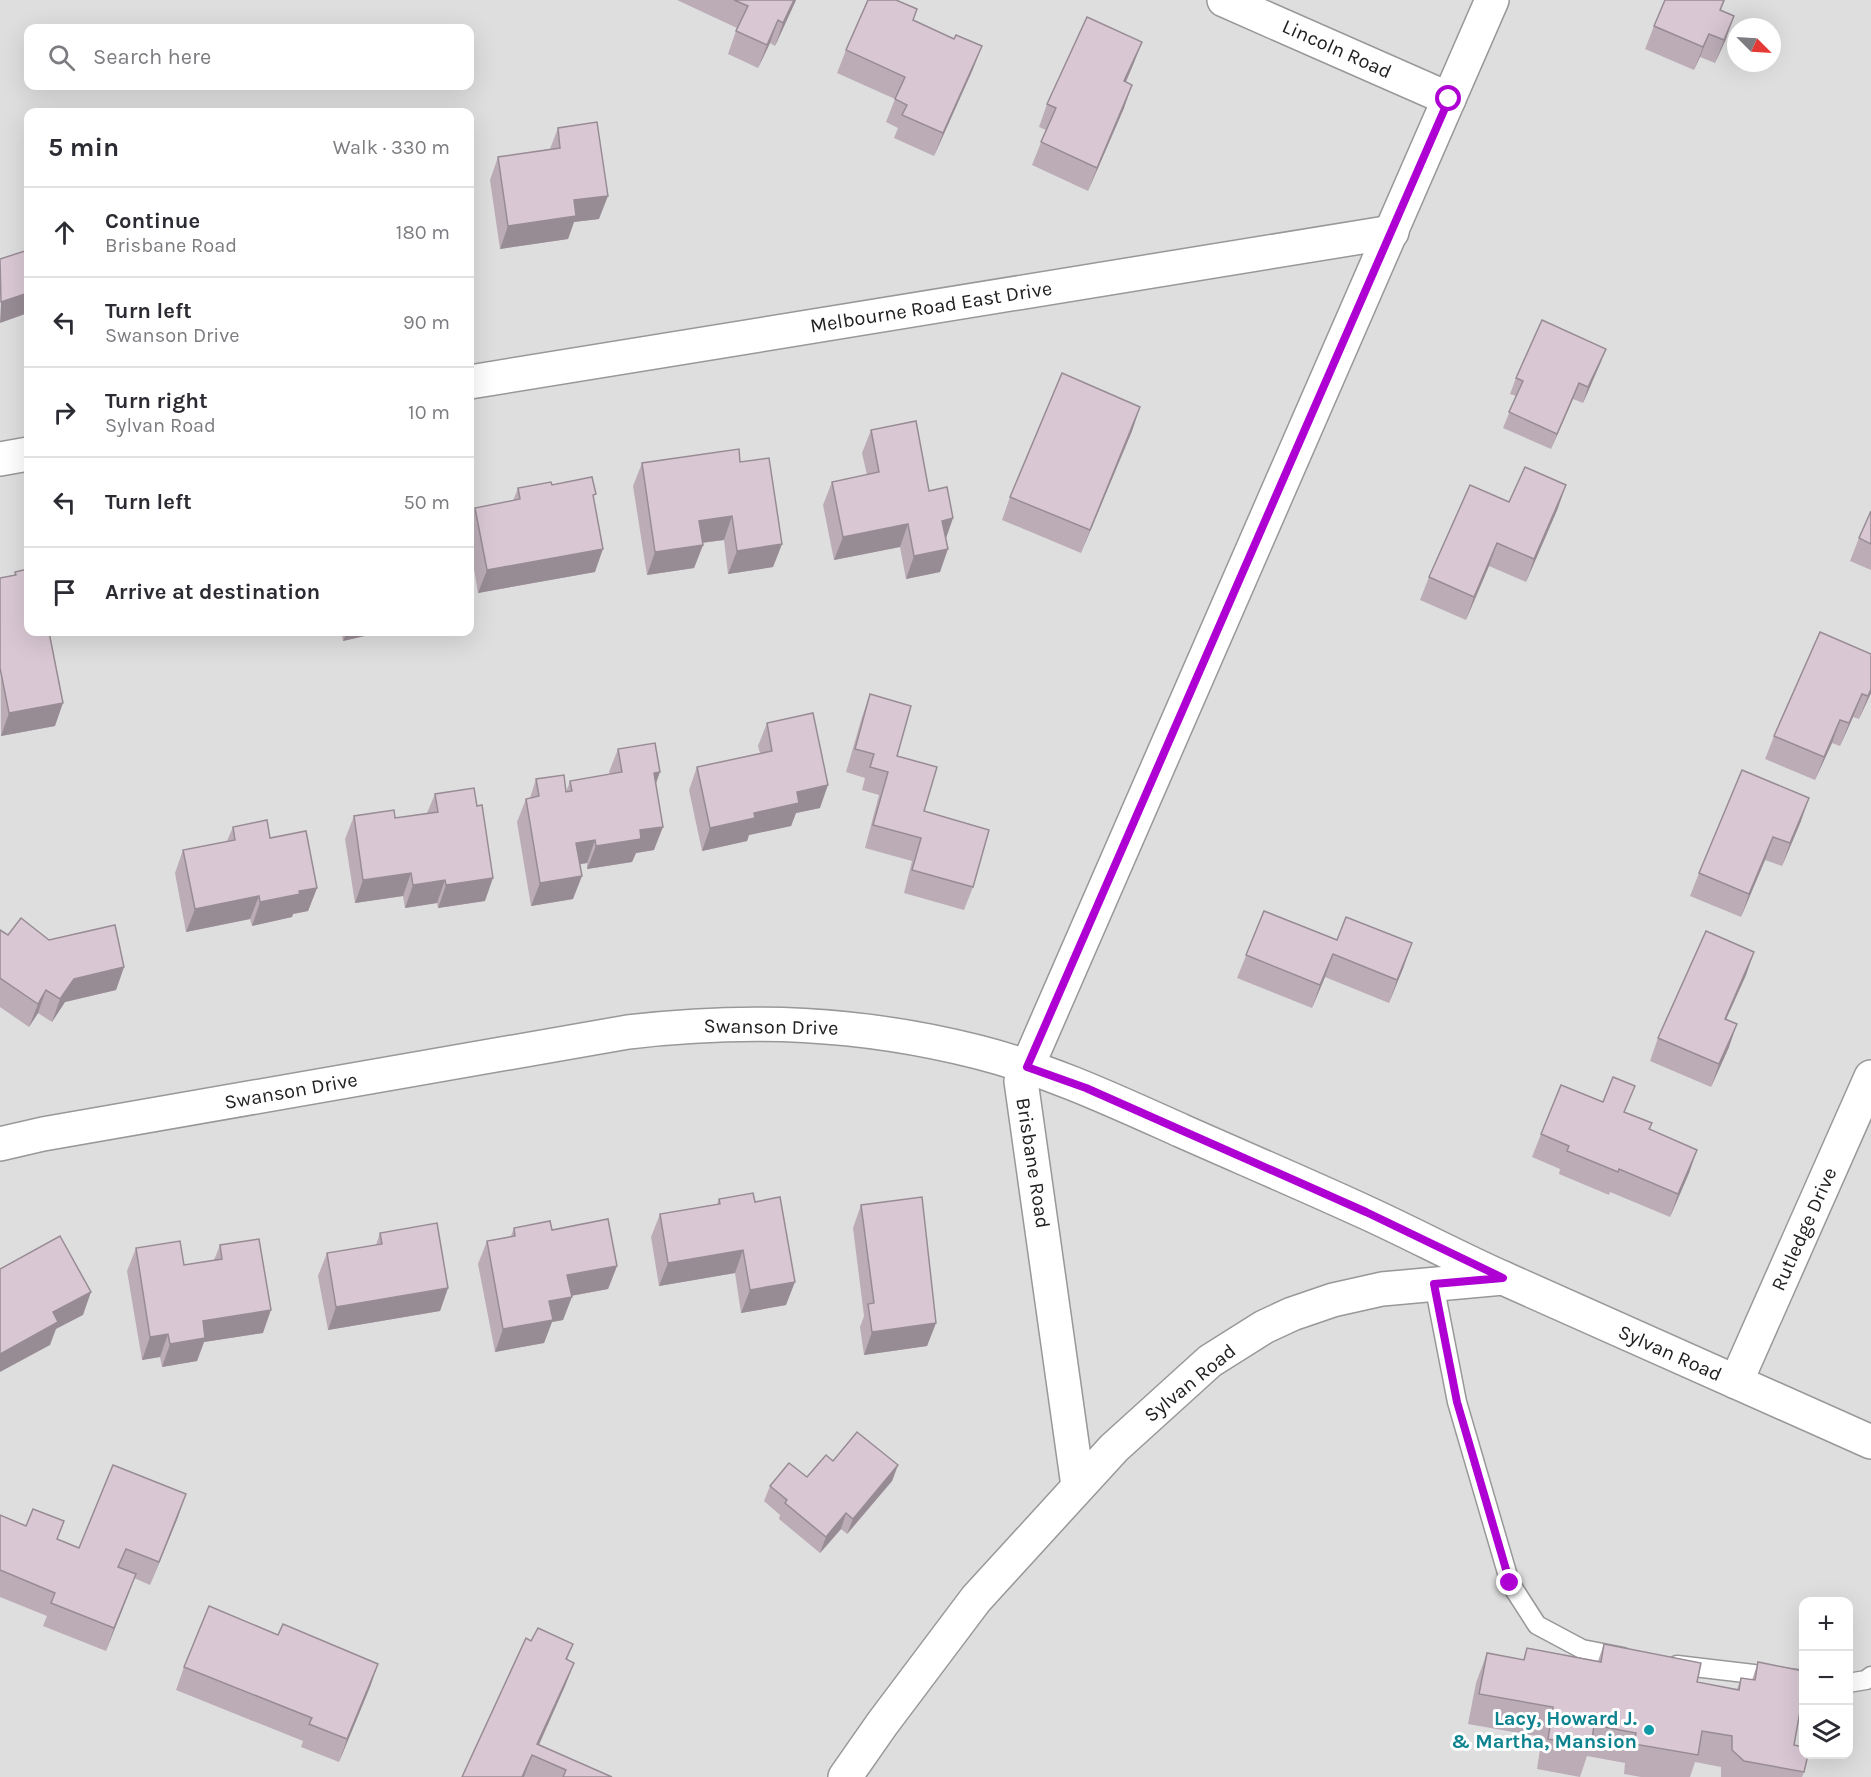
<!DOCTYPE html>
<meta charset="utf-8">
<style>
:root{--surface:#fff;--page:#f7f7f7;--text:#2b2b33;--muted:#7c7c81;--line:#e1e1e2}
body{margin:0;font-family:Karla,sans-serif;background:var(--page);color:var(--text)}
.controls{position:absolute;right:18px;bottom:18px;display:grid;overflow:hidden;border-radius:12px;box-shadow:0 6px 24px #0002}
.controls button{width:54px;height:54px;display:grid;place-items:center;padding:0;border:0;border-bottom:2px solid var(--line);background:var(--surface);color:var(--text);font:30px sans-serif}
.compass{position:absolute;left:1727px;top:18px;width:54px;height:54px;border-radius:50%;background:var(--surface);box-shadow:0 6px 24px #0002;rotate:114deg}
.stop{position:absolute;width:18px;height:18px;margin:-14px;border:4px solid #ae00d2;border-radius:50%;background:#fff}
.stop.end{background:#ae00d2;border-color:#fff;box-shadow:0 2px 6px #0008}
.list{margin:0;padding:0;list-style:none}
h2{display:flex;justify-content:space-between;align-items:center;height:78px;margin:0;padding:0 24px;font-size:26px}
h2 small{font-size:20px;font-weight:400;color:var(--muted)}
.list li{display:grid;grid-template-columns:39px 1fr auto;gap:18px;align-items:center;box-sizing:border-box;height:90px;padding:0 24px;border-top:2px solid var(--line)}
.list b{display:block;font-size:22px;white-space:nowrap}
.list p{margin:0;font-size:20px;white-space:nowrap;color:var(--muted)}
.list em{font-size:20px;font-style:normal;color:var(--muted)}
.icon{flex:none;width:33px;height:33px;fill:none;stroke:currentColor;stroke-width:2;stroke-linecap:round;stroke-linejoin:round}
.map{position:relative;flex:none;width:1871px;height:1777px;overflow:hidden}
.search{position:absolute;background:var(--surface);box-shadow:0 6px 24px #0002;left:24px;top:24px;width:450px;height:66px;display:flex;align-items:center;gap:15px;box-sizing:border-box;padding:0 21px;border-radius:12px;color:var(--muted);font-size:22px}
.panel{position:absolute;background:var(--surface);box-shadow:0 6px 24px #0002;left:24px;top:108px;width:450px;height:528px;border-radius:12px}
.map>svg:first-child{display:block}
.residential{fill:#dfdedf;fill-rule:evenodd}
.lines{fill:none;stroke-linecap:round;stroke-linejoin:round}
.service-casing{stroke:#989898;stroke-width:21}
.minor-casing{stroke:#989898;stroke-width:36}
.service{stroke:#fff;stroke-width:18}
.minor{stroke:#fff;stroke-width:33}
.wall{fill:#bbacb6}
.shaded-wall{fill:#988c94}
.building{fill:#d9c8d4;stroke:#988c94;stroke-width:1.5}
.route{stroke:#ae00d2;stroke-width:8}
.culture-dot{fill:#0f9aa8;stroke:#fff;stroke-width:2}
.labels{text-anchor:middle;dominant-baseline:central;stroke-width:6;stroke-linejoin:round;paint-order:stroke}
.street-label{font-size:20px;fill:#212121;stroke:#fff}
.culture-label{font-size:20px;font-weight:bold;fill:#0d838f;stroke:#fff;text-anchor:end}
</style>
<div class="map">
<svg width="1871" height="1777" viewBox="0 0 1871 1777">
<rect width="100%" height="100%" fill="#f2e8ed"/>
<path class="residential" d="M0,0h1871v1777h-1871zM1736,27h36v36h-36zM28,28h442v58h-442zM28,112h442v520h-442zM1804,1602h44v152h-44z"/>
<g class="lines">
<g class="service-casing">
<g id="service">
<path d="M1434,1284l23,118 53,181 27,42 45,24 41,8"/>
<path d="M1677,1665l127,15"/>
<path d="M1848,1683l18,-3 5,-4"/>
</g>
</g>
<g class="minor-casing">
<g id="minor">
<path d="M1224,0l225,99"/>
<path d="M470,382l922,-150"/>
<path d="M0,459l28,-5"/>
<path d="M0,1144l43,-10 585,-102c122,-14 231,-10 350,20 71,18 137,49 204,79 61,27 122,53 183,81 46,21 91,45 138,66"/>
<path d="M1736,1382l135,-305"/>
<path d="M1078,1486l-57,-405 471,-1081"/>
<path d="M845,1777l37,-53 94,-125 138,-151 96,-87 54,-34 28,-13 41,-14 49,-11 121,-11 368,164"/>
</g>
</g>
<use href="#service" class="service"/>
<use href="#minor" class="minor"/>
</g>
<g class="wall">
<path d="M677,0h119l-21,46 -5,-3 -12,25 -30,-14 9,-26z"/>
<path d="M1665,0h60l-4,10 5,29 -11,24 -15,-6 -6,13 -49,-21 9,-23z"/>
<path d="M917,9l-4,12 60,48 -39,87 -40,-18 4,-10 -12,-6 9,-23 -58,-26 9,-23z"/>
<path d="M1142,42l-16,40 -2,26 -36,83 -56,-26 14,-35 -7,-3 8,-23z"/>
<path d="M558,128l41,91 -25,3 -6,17 -68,10 -10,-69 8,-23 52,-8z"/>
<path d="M1606,349l-6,15 -17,39 -10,-4 -22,50 -48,-21 13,-32 -6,-2 6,-16z"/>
<path d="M1140,407l-8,24 -51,122 -79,-33 8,-23z"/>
<path d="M871,430l58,61 24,27 -7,20 -6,34 -34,7 -6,-32 -66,13 -11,-55 9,-23 35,-7 -5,-22z"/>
<path d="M740,462l42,82 -9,23 -45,7 -4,-34 -22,3 1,2 -9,23 -47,7 -14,-89 9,-23z"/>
<path d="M552,485l43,87 -117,21 -8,-48v-21l5,-16 38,-7 5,-13z"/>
<path d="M1509,502l49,6 -32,74 -37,-16 -23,54 -46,-20 9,-23z"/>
<path d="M1871,511v59l-21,-9 9,-23z"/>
<path d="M15,572l40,154 -54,10 -1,-158 14,-2z"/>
<path d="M341,632h29l-1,3 -26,6z"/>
<path d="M1820,632l51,61 -12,26 -6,-2 -13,29 -8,-3 -17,37 -50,-21 9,-23z"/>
<path d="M870,694l27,62 27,55 49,76 -9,23 -60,-17 8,-32 -47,-13 14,-53 -17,-5 3,-12 -19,-6 16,-55z"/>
<path d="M767,723l53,85 -24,5 -5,13 -42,9 -2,6 -45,10 -13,-61 8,-23 63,-14 -2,-7z"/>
<path d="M618,749l38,35 -2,66 -18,3 -4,9 -45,7v-6l-7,1 -7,35 -42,7 -14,-84 9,-23 4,-1 6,-19 30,13 4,-11 40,-7 -1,-2z"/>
<path d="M435,794l50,107 -47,7 -1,-5 -32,5 -2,-12 -48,7 -10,-64 9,-23 41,2 32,-5z"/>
<path d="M1801,821l-19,45 -17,-6 -24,57 -51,-21 9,-23z"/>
<path d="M233,827l37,11 47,50 -9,23 -15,3 -1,3 -40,9 -2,-7 -64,13 -11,-59 8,-23 44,-9z"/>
<path d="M1264,911l140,55 -15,37 -64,-26 -13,31 -75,-30z"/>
<path d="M0,930l8,5 41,5 75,27 -8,23 -51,12 -13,20 -14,-9 -9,14 -29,-20z"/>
<path d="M1754,952l-8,23 -20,44 3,28 -18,40 -61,-26 8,-23z"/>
<path d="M1625,1112l27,11 -2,6 47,21 -8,23 -19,44 -60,-25 -1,3 -50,-21 1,-5 -28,-12 9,-23z"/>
<path d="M719,1199l36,3 31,103 -45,8 -6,-40 -76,13 -8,-49 9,-23 57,-10z"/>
<path d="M861,1205l75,118 -9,23 -63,9 -4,-28 4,-11 -11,-88z"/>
<path d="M514,1228l38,2 65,36 -9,23 -37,7 -8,24 -11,2 -8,21 -49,9 -17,-88 9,-23 24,-5z"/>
<path d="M380,1233l68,55 -8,23 -112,19 -10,-54 9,-23 49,-8z"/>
<path d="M220,1245l43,88 -59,9 -7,19 -35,6 -2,-10 -18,3 -15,-89 9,-23 48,17 30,-5z"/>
<path d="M833,1461l65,4 -6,16 -45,53 -6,-5 -21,24 -41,-34 1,-4 -16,-14 6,-15 37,-9z"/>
<path d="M0,1515l79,33 99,-31 -28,68 -16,-7 -28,73 -63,-25 4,-10 -47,-19z"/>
<path d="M278,1635l100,29 -8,23 -31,75 -38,-15 2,-6 -127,-51 8,-23z"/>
<path d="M531,1641l42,3 -6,16 7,3 -9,23 -27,59 74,32h-150z"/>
<path d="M1604,1644l93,38 40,7 4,-11 11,2 6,-18 46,110 -2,5h-81v-10l-26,-5 -5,15h-49l-17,-3 1,-11 -38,-7 -7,21 -43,-8 5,-32 -74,-13 8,-41 11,-30 36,7 4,-12 71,13z"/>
</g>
<g class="shaded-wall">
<path d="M794,0h2l-21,46 8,-23z"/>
<path d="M1734,16l-8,23 -11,24 9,-23z"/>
<path d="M778,20l-8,23 -12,25 9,-23z"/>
<path d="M1709,34l-9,23 -6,13 9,-23z"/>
<path d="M1142,42l-9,23 -17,39 8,-23z"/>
<path d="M982,46l-9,23 -39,87 9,-23z"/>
<path d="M1132,85l-8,23 -36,83 9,-23z"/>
<path d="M608,196l-9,23 -25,3 -6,17 -68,10 8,-23 66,-26z"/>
<path d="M28,293v20l-28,10 1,-21z"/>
<path d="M1606,349l-6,15 -17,39 5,-16z"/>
<path d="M1579,383l-6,16 -22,50 6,-15z"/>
<path d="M1140,407l-8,24 -51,122 9,-23z"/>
<path d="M1566,485l-8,23 -32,74 8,-23z"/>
<path d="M732,516l-8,24 -33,4 8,-23z"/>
<path d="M953,518l-8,23 -3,-20z"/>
<path d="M908,524l-8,23 -66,13 9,-23z"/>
<path d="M1497,543l-8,23 -23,54 8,-23z"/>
<path d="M782,544l-9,23 -45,7 9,-23z"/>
<path d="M703,545l-9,23 -47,7 8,-23z"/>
<path d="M603,549l-8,23 -117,21 9,-23z"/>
<path d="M948,549l-8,23 -34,7 8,-23z"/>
<path d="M347,632h23l-1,3 -26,6z"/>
<path d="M1871,689v4l-12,26 9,-23z"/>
<path d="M1862,694l-9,23 -13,29 9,-23z"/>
<path d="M63,703l-8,23 -54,10 8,-23z"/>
<path d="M1840,720l-8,23 -17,37 9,-23z"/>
<path d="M660,772l-8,23 2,-22z"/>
<path d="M828,785l-8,23 -24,5 -5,13 -42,9 -2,6 -45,10 8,-23 87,-36z"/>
<path d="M1809,798l-8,23 -19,45 8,-23z"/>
<path d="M663,827l-9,23 -18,3 -4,9 -45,7 9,-23 44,-16z"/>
<path d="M1773,837l-8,23 -24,57 8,-23z"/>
<path d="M595,840l-8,23 -19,3 8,-23z"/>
<path d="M411,873l-8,23 -48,7 8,-23z"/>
<path d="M582,876l-9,23 -42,7 9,-23z"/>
<path d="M493,878l-8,23 -47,7 8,-23z"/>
<path d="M445,880l-8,23 -32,5 8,-23z"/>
<path d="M317,888l-9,23 -15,3 -1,3 -40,9 8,-24 39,-11z"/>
<path d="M259,896l-9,23 -64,13 9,-23z"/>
<path d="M1412,943l-8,23 -15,37 8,-23z"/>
<path d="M1754,952l-8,23 -30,67 9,-23z"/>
<path d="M1333,954l-8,23 -13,31 8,-23z"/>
<path d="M124,967l-8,23 -51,12 -13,20 8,-23 14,-20z"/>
<path d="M46,990l-8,23 -9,14 9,-23z"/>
<path d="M1737,1024l-8,23 -18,40 8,-23z"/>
<path d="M1697,1150l-8,23 -19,44 8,-23z"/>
<path d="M743,1250l-8,23 -76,13 9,-23z"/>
<path d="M617,1266l-9,23 -49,9 8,-23z"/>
<path d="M795,1282l-9,23 -45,8 9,-23z"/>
<path d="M448,1288l-8,23 -112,19 8,-23z"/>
<path d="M91,1292l-8,23 -27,14 -6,16 -50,27v-18l53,-42z"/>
<path d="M572,1297l-9,23 -11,2 -8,21 -49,9 8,-23 46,-28z"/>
<path d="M271,1310l-8,23 -59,9 -7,19 -35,6 8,-23 33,-23z"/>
<path d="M936,1323l-9,23 -63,9 8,-23z"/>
<path d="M168,1334l-8,23 -18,3 8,-23z"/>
<path d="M898,1465l-6,16 -45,53 6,-15z"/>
<path d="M186,1494l-8,23 -28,68 9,-23z"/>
<path d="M846,1513l-5,16 -21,24 6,-16z"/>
<path d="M136,1574l-9,24 -21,53 8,-23z"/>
<path d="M574,1663l-9,23 -31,70 3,-12z"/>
<path d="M378,1664l-8,23 -31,75 8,-23z"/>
<path d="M532,1755l-8,22h-2z"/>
</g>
<g class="building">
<path d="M734,0h60l-11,23 -5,-3 -11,25 -31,-14 12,-25z"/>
<path d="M868,0h28l21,9 -4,11 41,19 2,-4 26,11 -39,87 -41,-18 5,-10 -12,-6 10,-22 -59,-27z"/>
<path d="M1665,0h59l-4,10 14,6 -10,24 -15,-6 -6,13 -49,-21z"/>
<path d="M1087,17l55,25 -18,39 8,4 -35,83 -56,-26 15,-34 -9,-4z"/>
<path d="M597,122l11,74 -34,4 2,16 -68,10 -10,-69 62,-9 -2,-20z"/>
<path d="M28,250v43l-27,9 -1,-43z"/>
<path d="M1542,320l64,29 -18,38 -9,-4 -22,51 -48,-22 14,-31 -7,-3z"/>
<path d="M1062,373l78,34 -50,123 -80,-33z"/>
<path d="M916,421l13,70 18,-4 6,31 -11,3 6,28 -34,7 -6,-32 -65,13 -11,-55 47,-10 -8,-42z"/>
<path d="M739,449l1,13 29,-4 13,86 -45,7 -5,-35 -33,5 4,24 -48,7 -13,-89z"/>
<path d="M1525,467l41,18 -32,74 -37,-16 -23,54 -45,-20 41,-92 39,17z"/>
<path d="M592,477l4,17 -3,1 10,54 -116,21 -12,-62 45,-9 -2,-11 33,-6 1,3z"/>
<path d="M1871,511v33l-12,-6z"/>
<path d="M28,569v63h21l14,71 -54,10 -9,-45v-90l16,-3 -1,-3z"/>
<path d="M1820,632l51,22v35l-3,7 -6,-2 -13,29 -9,-3 -16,37 -50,-21z"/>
<path d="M870,694l41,12 -14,50 40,11 -13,44 65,19 -16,57 -61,-17 9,-32 -48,-13 15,-53 -18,-5 4,-13 -19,-5z"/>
<path d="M813,713l15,72 -31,7 2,11 -45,10 1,5 -45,10 -13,-61 75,-16 -5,-28z"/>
<path d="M655,743l5,29 -6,1 9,54 -23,3 1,9 -45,7 -1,-6 -19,3 6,33 -42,7 -14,-84 13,-3 -3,-17 28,-4 2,17 6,-1 -2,-10 52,-9 -4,-23z"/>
<path d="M1742,770l67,28 -19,45 -17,-6 -24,57 -50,-21z"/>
<path d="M474,788l3,18 5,-1 11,73 -47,7 -1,-5 -32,5 -2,-12 -48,7 -9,-64 40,-6 1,8 43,-6 -3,-18z"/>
<path d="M267,820l3,18 36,-7 11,57 -18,3 1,3 -40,8 -1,-6 -64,13 -12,-59 52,-10 -2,-13z"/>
<path d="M1264,911l73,29 9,-23 66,26 -15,37 -64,-26 -13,31 -74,-30z"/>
<path d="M21,918l28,22 66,-15 9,42 -50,12 -14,20 -14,-9 -8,14 -38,-26v-48l8,5z"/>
<path d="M1706,931l48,21 -29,67 12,5 -18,40 -61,-26z"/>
<path d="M1613,1077l22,9 -11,26 28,11 -3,6 48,21 -19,44 -59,-25 -1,3 -51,-21 2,-5 -28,-12 20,-49 42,17z"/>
<path d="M753,1193l2,9 25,-5 15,85 -45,8 -7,-40 -75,13 -8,-49 60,-10 -1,-5z"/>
<path d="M922,1197l14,126 -64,9 -4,-28 6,-1 -13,-98z"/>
<path d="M608,1219l9,47 -50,9 5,22 -23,4 4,19 -50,9 -16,-88 28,-5 -1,-8 36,-7 2,9z"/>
<path d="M437,1223l11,65 -112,19 -9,-54 55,-9 -2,-11z"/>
<path d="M60,1236l31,56 -38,20 5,10 -58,32v-85z"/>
<path d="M259,1239l12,71 -68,11 2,17 -35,6 -2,-10 -18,3 -14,-89 44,-7 4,24 38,-6 -2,-14z"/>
<path d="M857,1432l41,33 -45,54 -7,-6 -20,24 -41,-34 2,-3 -17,-14 19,-23 18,14 19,-22 7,6z"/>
<path d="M113,1465l73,29 -27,68 -33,-13 -8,18 18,7 -22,54 -63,-25 4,-10 -55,-23v-55l26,11 7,-17 31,12 -7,18 22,9z"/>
<path d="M209,1606l69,29 5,-11 95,40 -31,75 -38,-15 3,-6 -128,-51z"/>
<path d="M538,1628l35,16 -7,15 8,4 -37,81 75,33h-49l3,-7 -34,-15 -10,22h-60l64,-139 5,3z"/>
<path d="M1604,1644l97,19 -4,19 42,8 2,-12 14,2 3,-18 45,9v24l-9,50 9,2v8h5l-4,17 -60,-11 -12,-11v-14l-30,-5 -4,24 -64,-11 2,-11 -42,-8 -3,22 -43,-8 5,-32 -74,-13 8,-41 37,7 3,-12 74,14z"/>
</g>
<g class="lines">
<path class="route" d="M1449,99l-422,968 59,21 280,124 137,66 -69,6 23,118 53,181"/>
</g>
<circle class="culture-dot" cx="1649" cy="1730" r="6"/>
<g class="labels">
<g class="street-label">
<text transform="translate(1337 49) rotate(24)">Lincoln Road</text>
<text transform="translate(931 307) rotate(-9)">Melbourne Road East Drive</text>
<text transform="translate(771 1027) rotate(1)">Swanson Drive</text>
<text transform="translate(291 1091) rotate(-10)">Swanson Drive</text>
<text transform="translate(1033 1163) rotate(81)">Brisbane Road</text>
<text transform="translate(1804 1229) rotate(-66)">Rutledge Drive</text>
<text transform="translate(1670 1353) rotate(24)">Sylvan Road</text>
<text transform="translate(1190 1383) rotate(-39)">Sylvan Road</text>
</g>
<g class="culture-label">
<text x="1637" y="1718">Lacy, Howard J.<tspan x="1637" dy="23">&amp; Martha, Mansion</tspan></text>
</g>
</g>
</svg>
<div class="controls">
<button>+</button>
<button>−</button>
<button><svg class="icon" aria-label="layers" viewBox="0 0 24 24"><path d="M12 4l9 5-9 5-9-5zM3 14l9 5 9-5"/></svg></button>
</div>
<svg class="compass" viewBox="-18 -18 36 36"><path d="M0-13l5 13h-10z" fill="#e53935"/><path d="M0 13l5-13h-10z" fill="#7c7c81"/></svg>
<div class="stop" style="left:1449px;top:99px"></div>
<div class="stop end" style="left:1510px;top:1583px"></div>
<div class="search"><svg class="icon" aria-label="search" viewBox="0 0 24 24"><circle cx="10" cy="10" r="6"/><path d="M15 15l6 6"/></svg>Search here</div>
<section class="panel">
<h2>5 min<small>Walk · 330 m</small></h2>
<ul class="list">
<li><svg class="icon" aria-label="ahead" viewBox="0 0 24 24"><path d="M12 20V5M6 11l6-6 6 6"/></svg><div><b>Continue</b><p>Brisbane Road</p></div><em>180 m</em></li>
<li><svg class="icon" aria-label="left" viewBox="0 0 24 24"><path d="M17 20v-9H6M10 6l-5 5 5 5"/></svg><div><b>Turn left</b><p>Swanson Drive</p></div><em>90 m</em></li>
<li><svg class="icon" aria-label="right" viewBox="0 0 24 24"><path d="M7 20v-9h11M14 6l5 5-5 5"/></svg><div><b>Turn right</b><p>Sylvan Road</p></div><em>10 m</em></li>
<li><svg class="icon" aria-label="left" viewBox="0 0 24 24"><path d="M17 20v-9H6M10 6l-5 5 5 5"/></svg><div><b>Turn left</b></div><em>50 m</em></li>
<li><svg class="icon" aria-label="arrive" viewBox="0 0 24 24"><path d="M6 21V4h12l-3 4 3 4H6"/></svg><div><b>Arrive at destination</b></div></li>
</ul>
</section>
</div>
